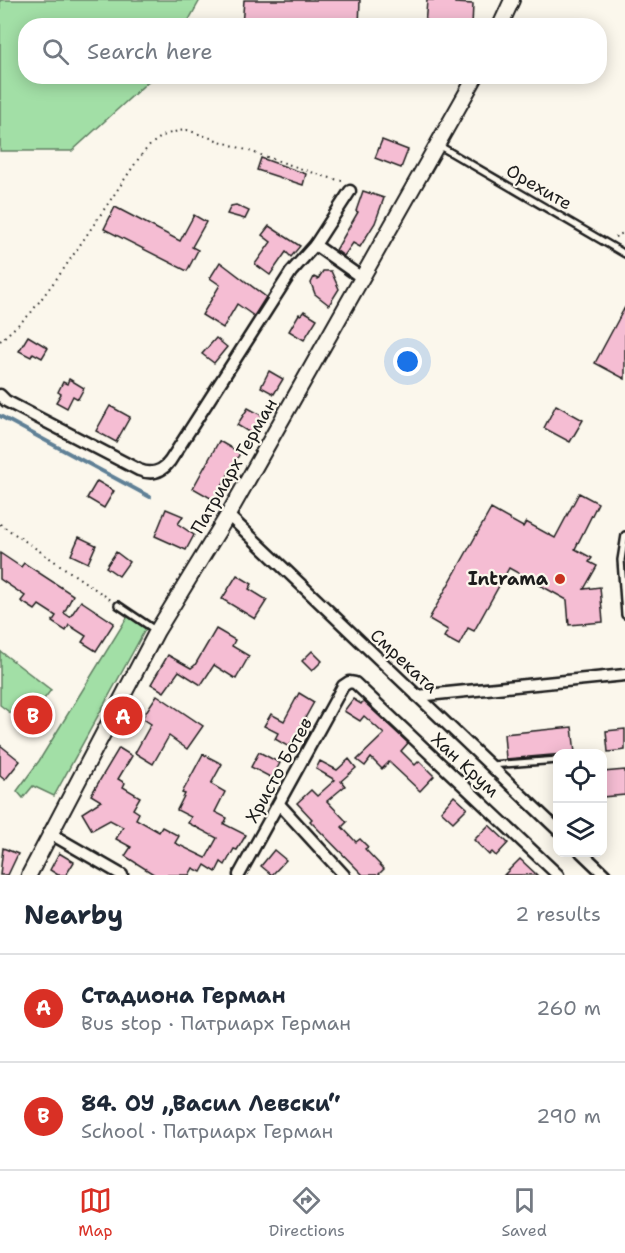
<!DOCTYPE html>
<meta charset="utf-8">
<style>
:root{--surface:#fff;--page:#f6f6f7;--text:#1f2937;--muted:#747a83;--line:#e0e1e3;--accent:#d93025}
body{margin:0;font-family:"Shantell Sans",sans-serif;background:var(--page);color:var(--text)}
.controls{position:absolute;right:18px;bottom:18px;display:grid;overflow:hidden;border-radius:12px;box-shadow:0 3px 15px #0003}
.controls button{width:54px;height:54px;display:grid;place-items:center;padding:0;border:0;border-bottom:2px solid var(--line);background:var(--surface);color:var(--text);font:30px sans-serif}
.you{position:absolute;left:408px;top:362px;width:21px;height:21px;margin:-15px;border:4px solid #fff;border-radius:50%;background:#1a73e8;box-shadow:0 0 0 9px #1a73e833}
.badge{display:grid;place-items:center;width:39px;height:39px;border-radius:50%;background:var(--accent);color:#fff;font-size:20px;font-weight:700}
.pin{position:absolute;translate:-50% -50%;border:3px solid #fff;box-shadow:0 2px 6px #0006}
.list{margin:0;padding:0;list-style:none}
h2{display:flex;justify-content:space-between;align-items:center;height:78px;margin:0;padding:0 24px;font-size:26px}
h2 small{font-size:20px;font-weight:400;color:var(--muted)}
.list li{display:grid;grid-template-columns:39px 1fr auto;gap:18px;align-items:center;box-sizing:border-box;height:108px;padding:0 24px;border-top:2px solid var(--line)}
.list b{display:block;font-size:22px;white-space:nowrap}
.list p{margin:0;font-size:20px;white-space:nowrap;color:var(--muted)}
.list em{font-size:20px;font-style:normal;color:var(--muted)}
.icon{flex:none;width:33px;height:33px;fill:none;stroke:currentColor;stroke-width:2;stroke-linecap:round;stroke-linejoin:round}
.map{position:relative;flex:none;width:625px;height:875px;overflow:hidden}
.search{position:absolute;background:var(--surface);box-shadow:0 3px 15px #0003;left:18px;right:18px;top:18px;height:66px;display:flex;align-items:center;gap:15px;box-sizing:border-box;padding:0 21px;border-radius:24px;color:var(--muted);font-size:22px}
.sheet{height:294px;background:var(--surface)}
nav{display:flex;justify-content:space-around;align-items:center;box-sizing:border-box;height:84px;border-top:2px solid var(--line);background:var(--surface);font-size:16px;color:var(--muted)}
nav a{display:grid;justify-items:center;gap:3px}
nav .on{color:var(--accent)}
.map>svg:first-child{display:block}
.green{fill:#a2dfa6;stroke:#5f7e61;stroke-width:1.5}
.lines{fill:none;stroke-linecap:round;stroke-linejoin:round}
.stream{stroke:#5e8096;stroke-width:4}
.building{fill:#f5bdd3;stroke:#1c1c1c;stroke-width:1.5}
.service-casing{stroke:#1c1c1c;stroke-width:10}
.minor-casing{stroke:#1c1c1c;stroke-width:15}
.tertiary-casing{stroke:#1c1c1c;stroke-width:18}
.path{stroke:#1c1c1c;stroke-width:2;stroke-dasharray:1.5 4.5;stroke-linecap:butt}
.service{stroke:#fbf7ec;stroke-width:5}
.minor{stroke:#fbf7ec;stroke-width:10}
.tertiary{stroke:#fbf7ec;stroke-width:14}
.poi-dot{fill:#c8321e;stroke:#fbf7ec;stroke-width:2}
.labels{text-anchor:middle;dominant-baseline:central;stroke-width:4.5;stroke-linejoin:round;paint-order:stroke}
.street-label{font-size:18px;fill:#1c1c1c;stroke:#fbf7ec}
.poi-label{font-size:18px;font-weight:bold;fill:#1c1c1c;stroke:#fbf7ec;text-anchor:end}
</style>
<div class="map">
<svg width="625" height="875" viewBox="0 0 625 875">
<rect width="100%" height="100%" fill="#fbf7ec"/>
<filter id="ink" filterUnits="userSpaceOnUse"><feTurbulence type="fractalNoise" baseFrequency=".0167" numOctaves="2"/><feDisplacementMap in="SourceGraphic" scale="12" xChannelSelector="R" yChannelSelector="G"/><feConvolveMatrix kernelMatrix="1 2 1 2 8 2 1 2 1" color-interpolation-filters="sRGB"/></filter>
<g filter="url(#ink)">
<g class="green">
<path d="M0,0h200l-14,25 -160,1v50l127,1 -81,74h-72z"/>
<path d="M128,616l18,12 -92,168 -21,-10 -10,12 -6,-7 22,-30z"/>
<path d="M0,651l51,39 -26,34 -25,-19z"/>
</g>
<g class="lines">
<path class="stream" d="M0,416l150,81"/>
</g>
<g class="building">
<path d="M244,0h116l-1,26h-117z"/>
<path d="M427,0h28v3l18,1 -1,22h-47z"/>
<path d="M382,140l26,10 -7,18 -26,-10z"/>
<path d="M261,158l45,16 -3,11 -46,-15z"/>
<path d="M363,191l21,7 -9,25 -15,24 -7,-4 -9,13 -8,-6 22,-38 -2,-1z"/>
<path d="M236,205l13,6 -4,8 -18,-5 4,-8z"/>
<path d="M115,207l65,34 14,-26 12,7 -14,25 6,3 -11,21 -83,-42z"/>
<path d="M269,226l31,20 -9,11 -5,-5 -16,23 -15,-11 16,-22 -9,-7z"/>
<path d="M220,262l46,35 -12,19 -17,-12 -14,24 -21,-13 18,-30 -10,-7z"/>
<path d="M323,271h8l8,18 -10,16 -14,-11 -4,-11 3,-6 4,2z"/>
<path d="M625,307v72l-30,-16z"/>
<path d="M304,311l13,8 -13,21 -15,-9 10,-17 2,1z"/>
<path d="M28,336l20,12 -6,10 -9,-5 -2,4 -12,-6z"/>
<path d="M216,338l11,9 -13,16 -12,-9z"/>
<path d="M269,371l14,8 -9,15 -13,-7z"/>
<path d="M69,379l15,9 -6,11 -5,-3 -6,12 -11,-6 5,-8 -3,-2 5,-10 4,2z"/>
<path d="M556,405l27,15 -13,22 -26,-14z"/>
<path d="M110,406l20,11 -14,25 -20,-11z"/>
<path d="M248,408l15,8 -11,18 -15,-9z"/>
<path d="M219,441l21,12 -26,47 -21,-12z"/>
<path d="M97,481l17,10 -10,17 -17,-10z"/>
<path d="M579,493l19,10 -23,46 17,9 -3,4 8,4 -13,23 16,-2 3,35 -34,3 -2,-25 -58,-32 -35,63 -6,-3 -9,17 -15,-8 4,-7 -19,-11 62,-110 32,18 3,-5 29,16z"/>
<path d="M166,509l17,7 -5,8 16,11 -8,15 -31,-14z"/>
<path d="M79,537l17,8 -8,18 -17,-8z"/>
<path d="M116,552l13,10 -10,14 -13,-9z"/>
<path d="M0,553l21,14 3,-4 49,32 -9,18 6,4 11,-16 33,22 -18,28 -14,-9 4,-6 -17,-11 -3,6 -14,-9 4,-6 -17,-11 -4,5 -14,-9 4,-5 -25,-17z"/>
<path d="M237,575l15,9 -3,5 18,11 -12,19 -33,-20z"/>
<path d="M216,629l19,11 -3,6 17,10 -13,23 -22,-14 -13,20 -22,-14 -15,21 -13,-8 17,-29 23,13 4,-3z"/>
<path d="M312,651l10,10 -10,10 -10,-10z"/>
<path d="M299,693l15,9 -25,45 -14,-8 3,-6 -14,-7 7,-12 13,7z"/>
<path d="M157,695l46,31 -16,23 -18,-13 -16,28 -18,-11 16,-29 -9,-6z"/>
<path d="M353,699l8,5 2,-3 45,42 -7,8 14,14 4,-4 15,15 -14,15 -31,-29 -7,7 -11,-11 -6,8 -8,-6 27,-26 -20,-18 -4,5 -16,-10z"/>
<path d="M572,727l3,26 -69,6 -2,-25z"/>
<path d="M625,729v21l-17,2 -2,-21z"/>
<path d="M0,745l20,16 -15,19 -5,-4z"/>
<path d="M119,748l13,8 -14,23 7,4 -2,4 17,10 -7,12 6,4 -3,6 23,13 3,-5 17,9 -4,7 31,15 11,-20 -29,-15 3,-6 -14,-7 8,-16 -3,-1 21,-39 19,10 -11,20 14,8 -10,20 12,6 -3,6 22,11 -9,15 -3,-1 -9,16 -4,-3 -5,10 -11,-7 -4,7 -8,-4 -4,7h-34l-30,-19 6,-9 -15,-8 7,-12 -13,-7 -18,10 -10,-17 19,-12 -10,-6z"/>
<path d="M259,752l21,11 -8,15 -21,-11z"/>
<path d="M349,759l7,9 -15,13 4,5 -18,15 20,21 -5,5 14,15 4,-3 8,8 -3,2 19,20 -6,6h-15l-53,-54 2,-2 -15,-16 14,-13 6,6 18,-16 -19,-11 4,-8 17,9z"/>
<path d="M625,770v25l-22,2v-25z"/>
<path d="M454,796l13,12 -14,14 -12,-11z"/>
<path d="M489,825l19,18 -12,13 -4,-4 -3,3 -15,-15z"/>
<path d="M3,848l15,6 -10,21h-8z"/>
<path d="M274,850l12,10 -14,15 -11,-9z"/>
<path d="M59,853l15,9 -8,13h-8l-8,-5z"/>
<path d="M520,859l17,16h-33z"/>
</g>
<g class="lines">
<g class="service-casing">
<g id="service">
<path d="M438,145l187,109"/>
<path d="M625,535l-4,25 4,55"/>
<path d="M118,605l37,25"/>
<path d="M491,765l67,-5"/>
</g>
</g>
<g class="minor-casing">
<g id="minor">
<path d="M315,245l35,-54"/>
<path d="M0,395l6,6 133,69c13,5 23,2 31,-9l121,-189 24,-27 47,33"/>
<path d="M228,515l330,315"/>
<path d="M417,696l208,-21"/>
<path d="M280,805l64,70"/>
<path d="M51,834l71,41"/>
<path d="M581,852l24,23"/>
<path d="M239,875l104,-189 6,-4 6,1 203,192"/>
</g>
</g>
<g class="tertiary-casing">
<g id="tertiary">
<path d="M500,26l12,-26"/>
<path d="M29,875l128,-244 71,-116 248,-439"/>
</g>
</g>
<g class="path">
<path d="M615,237l10,-5"/>
<path d="M0,341l30,-27 33,-44 76,-112c14,-18 25,-26 48,-28l136,46 23,6"/>
<path d="M0,524l111,76"/>
</g>
<use href="#service" class="service"/>
<use href="#minor" class="minor"/>
<use href="#tertiary" class="tertiary"/>
</g>
</g>
<circle class="poi-dot" cx="560" cy="579" r="6"/>
<g class="labels">
<g class="street-label">
<text transform="translate(539 187) rotate(30)">Орехите</text>
<text transform="translate(234 466) rotate(-60)">Патриарх Герман</text>
<text transform="translate(404 661) rotate(43)">Смреката</text>
<text transform="translate(465 765) rotate(43)">Хан Крум</text>
<text transform="translate(279 770) rotate(-61)">Христо Ботев</text>
</g>
<g class="poi-label">
<text x="548" y="579">Intrama</text>
</g>
</g>
</svg>
<div class="controls">
<button><svg class="icon" aria-label="locate" viewBox="0 0 24 24"><circle cx="12" cy="12" r="6"/><path d="M12 2v4M12 18v4M2 12h4M18 12h4"/></svg></button>
<button><svg class="icon" aria-label="layers" viewBox="0 0 24 24"><path d="M12 4l9 5-9 5-9-5zM3 14l9 5 9-5"/></svg></button>
</div>
<div class="you"></div>
<div class="pin badge" style="left:123px;top:716px">A</div>
<div class="pin badge" style="left:33px;top:715px">B</div>
<div class="search"><svg class="icon" aria-label="search" viewBox="0 0 24 24"><circle cx="10" cy="10" r="6"/><path d="M15 15l6 6"/></svg>Search here</div>
</div>
<section class="sheet">
<h2>Nearby<small>2 results</small></h2>
<ul class="list">
<li><span class="badge">A</span><div><b>Стадиона Герман</b><p>Bus stop · Патриарх Герман</p></div><em>260 m</em></li>
<li><span class="badge">B</span><div><b>84. ОУ „Васил Левски“</b><p>School · Патриарх Герман</p></div><em>290 m</em></li>
</ul>
</section>
<nav>
<a class="on"><svg class="icon" aria-label="map" viewBox="0 0 24 24"><path d="M3 6l6-2 6 2 6-2v14l-6 2-6-2-6 2zM9 4v14M15 6v14"/></svg>Map</a>
<a><svg class="icon" aria-label="directions" viewBox="0 0 24 24"><path d="M12 3l9 9-9 9-9-9zM9 14v-3h6M13 9l2 2-2 2"/></svg>Directions</a>
<a><svg class="icon" aria-label="saved" viewBox="0 0 24 24"><path d="M7 4h10v16l-5-4-5 4z"/></svg>Saved</a>
</nav>
